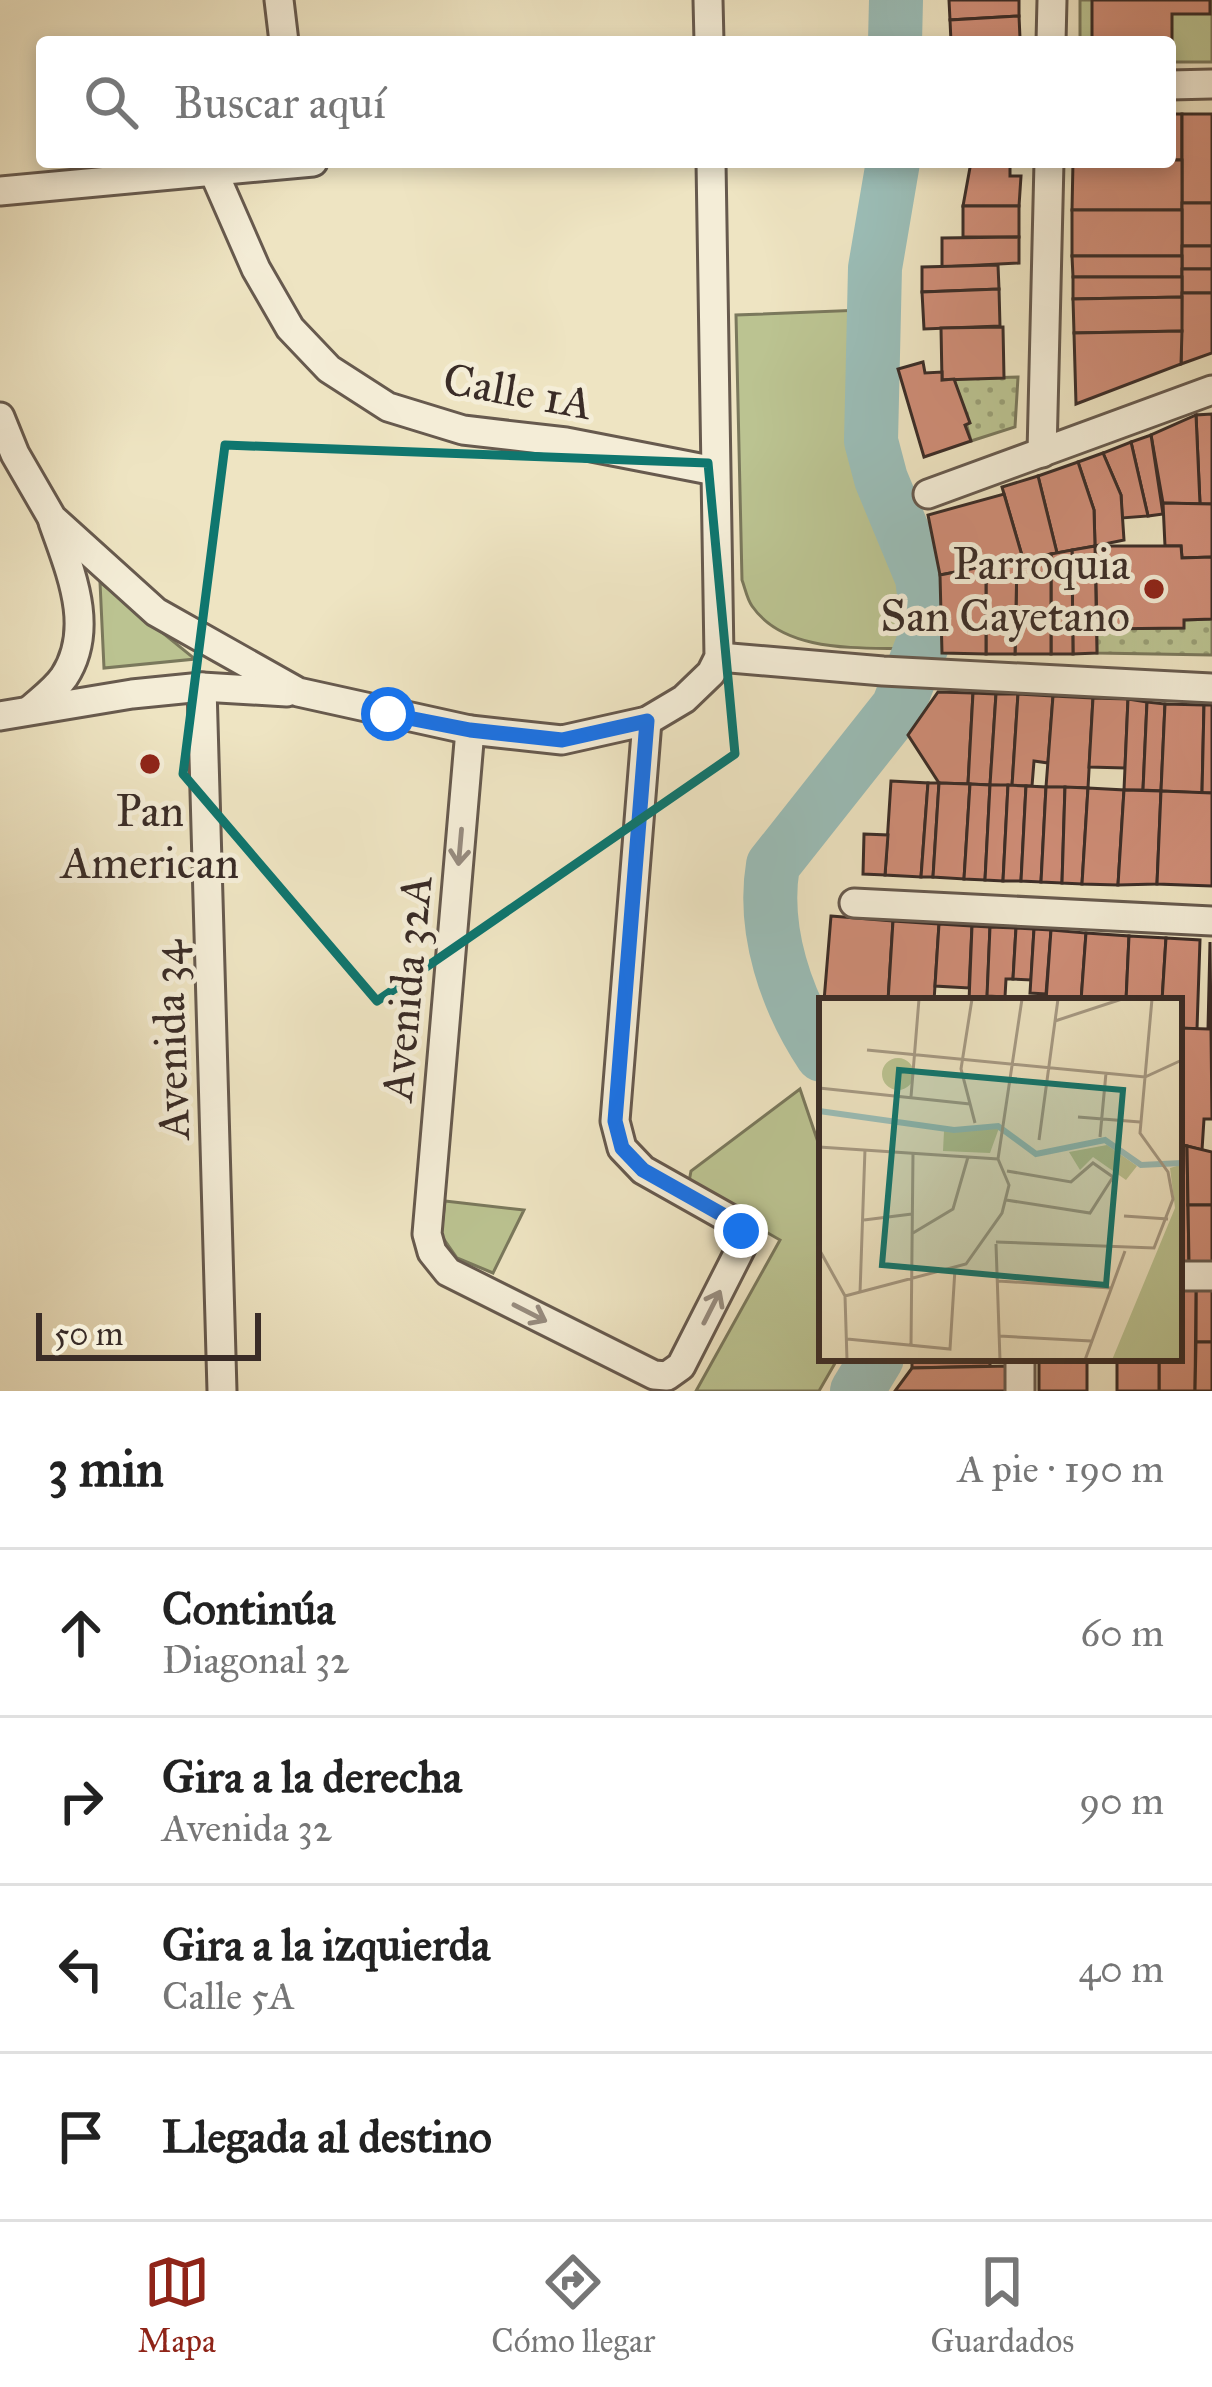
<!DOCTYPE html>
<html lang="es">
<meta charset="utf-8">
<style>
:root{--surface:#fff;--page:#f2f2f2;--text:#222;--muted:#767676;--line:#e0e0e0;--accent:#8f2418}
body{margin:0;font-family:"IM FELL Great Primer",serif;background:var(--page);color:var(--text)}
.scale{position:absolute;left:36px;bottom:30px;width:225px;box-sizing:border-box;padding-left:12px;border:6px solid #3a2c27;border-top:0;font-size:33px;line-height:42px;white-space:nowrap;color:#3a2c27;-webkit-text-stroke:9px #f4edd7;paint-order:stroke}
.stop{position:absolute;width:36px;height:36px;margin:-27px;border:9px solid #1a73e8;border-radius:50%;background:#fff}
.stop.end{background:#1a73e8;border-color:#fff;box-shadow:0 3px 12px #0008}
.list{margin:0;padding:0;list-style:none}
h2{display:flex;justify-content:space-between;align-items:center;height:156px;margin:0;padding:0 48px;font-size:51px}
h2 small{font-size:39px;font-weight:400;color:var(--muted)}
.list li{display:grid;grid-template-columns:78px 1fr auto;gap:36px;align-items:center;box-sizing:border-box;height:168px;padding:0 48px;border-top:3px solid var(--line)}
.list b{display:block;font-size:45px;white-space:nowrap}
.list p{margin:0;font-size:39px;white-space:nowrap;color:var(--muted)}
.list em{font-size:39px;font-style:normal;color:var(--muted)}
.icon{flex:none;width:66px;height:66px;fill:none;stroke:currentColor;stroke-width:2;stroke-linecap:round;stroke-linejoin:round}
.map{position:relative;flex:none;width:1212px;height:1391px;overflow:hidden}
.search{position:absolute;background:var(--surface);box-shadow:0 6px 18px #0003;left:36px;right:36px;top:36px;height:132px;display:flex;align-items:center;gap:30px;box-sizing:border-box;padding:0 42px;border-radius:12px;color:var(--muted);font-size:45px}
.sheet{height:828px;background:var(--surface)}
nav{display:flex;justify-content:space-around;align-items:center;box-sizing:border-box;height:168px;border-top:3px solid var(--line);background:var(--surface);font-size:33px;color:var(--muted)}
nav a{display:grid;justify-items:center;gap:6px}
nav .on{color:var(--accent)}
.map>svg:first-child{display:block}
.park{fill:#bbc391;stroke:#7a785c;stroke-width:3}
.garden{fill:url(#garden-dots);stroke:#7a785c;stroke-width:3}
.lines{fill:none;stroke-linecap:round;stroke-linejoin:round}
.river{stroke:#9bbeb8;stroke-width:54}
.building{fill:#cf8d77;stroke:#3a2c27;stroke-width:3}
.minor-casing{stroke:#675a4e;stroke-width:33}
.minor{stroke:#f4edd7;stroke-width:27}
.oneway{stroke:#978c7f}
.route{stroke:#1a73e8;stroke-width:15}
.marked{fill:none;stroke:#0f766e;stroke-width:9;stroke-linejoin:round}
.poi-dot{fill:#8f2418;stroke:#f4edd7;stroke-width:4.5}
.labels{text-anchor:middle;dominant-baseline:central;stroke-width:10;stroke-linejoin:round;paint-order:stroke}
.street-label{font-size:45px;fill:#3a2c27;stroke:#f4edd7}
.poi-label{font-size:45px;fill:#3a2c27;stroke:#f4edd7;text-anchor:end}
.inset-river{fill:none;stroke:#9bbeb8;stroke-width:6}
.inset-road{fill:none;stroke:#a69a84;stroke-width:3}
.view{fill:#0f766e;fill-opacity:0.15;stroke:#0f766e;stroke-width:6}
.inset-edge{fill:none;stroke:#3a2c27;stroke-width:6}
</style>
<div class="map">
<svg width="1212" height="1391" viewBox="0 0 1212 1391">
<defs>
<pattern id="garden-dots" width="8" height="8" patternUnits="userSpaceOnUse" patternTransform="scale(3)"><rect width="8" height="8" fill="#bbc391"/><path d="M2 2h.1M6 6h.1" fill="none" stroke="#999f76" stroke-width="1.8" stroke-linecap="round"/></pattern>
</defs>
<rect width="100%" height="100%" fill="#eee4c2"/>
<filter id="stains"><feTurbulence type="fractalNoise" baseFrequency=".00167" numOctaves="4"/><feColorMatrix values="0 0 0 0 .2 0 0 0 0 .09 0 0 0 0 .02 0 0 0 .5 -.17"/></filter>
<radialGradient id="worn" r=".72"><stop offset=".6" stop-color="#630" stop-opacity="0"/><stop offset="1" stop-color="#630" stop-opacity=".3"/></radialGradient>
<g class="park">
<path d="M1080,0h132v62h-42v-20h-90z"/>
<path d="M862,310c0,42 -8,101 1,141 16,68 60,125 48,198 -50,-2 -126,5 -159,-43 -5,-7 -7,-18 -10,-26l-6,-265z"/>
<path d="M100,582l95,77 -91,9z"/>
<path d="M800,1089l22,65v204h16l-19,33h-123l84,-151 -92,-53 3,-16z"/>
<path d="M445,1201l79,9 -31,63 -36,-15 -16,-23z"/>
</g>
<g class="garden">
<path d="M1018,377l-3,50 -44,14 -17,-62z"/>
<path d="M1212,619v36l-115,-2v-24l86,-1 1,-8z"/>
</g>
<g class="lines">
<g class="river">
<path d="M895,42l1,-42"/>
<path d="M822,1055c-36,-54 -60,-125 -49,-190l125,-158 25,-64 3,-33 -4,-32 -41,-99 -10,-38 4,-173 18,-106"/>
<path d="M857,1391l20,-33"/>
</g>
</g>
<g class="building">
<path d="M949,0h70v16l-69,4z"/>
<path d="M1092,0h118v14h-38v35l-2,-7h-78z"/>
<path d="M1019,16l1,22 -69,4 -1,-22z"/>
<rect x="1170" y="114" width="12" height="46"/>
<rect x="1182" y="114" width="30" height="89"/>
<path d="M1170,160h12v50h-110l1,-48z"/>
<path d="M971,162h39v14h11l-2,30h-56z"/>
<rect x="1182" y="203" width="30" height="43"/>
<rect x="963" y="206" width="56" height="31"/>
<rect x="1072" y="210" width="110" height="46"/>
<path d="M1019,237v26l-77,4v-29z"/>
<rect x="1182" y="246" width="30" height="23"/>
<path d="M1072,256h110v21h-109z"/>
<path d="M998,265l1,24 -77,3v-25z"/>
<rect x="1182" y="269" width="30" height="24"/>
<path d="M1073,277h109v20l-109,2z"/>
<path d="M999,289l1,37 -76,3 -2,-37z"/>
<path d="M1182,293h30v60l-31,11z"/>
<path d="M1182,297v34l-108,2 -1,-34z"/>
<path d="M1003,327l1,51 -62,2 -1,-52z"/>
<path d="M1182,331l-1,33 -105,40 -2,-71z"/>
<path d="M923,362l2,11 17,-1v8l12,-1 16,44 -5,2 6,16 -47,16 -26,-88z"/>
<path d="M1212,414v90h-12l-4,-89z"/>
<path d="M1196,415l4,89 -37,-1 -12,-68z"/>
<path d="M1151,435l12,79 -15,2 -17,-74z"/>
<path d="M1131,442l17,74 -26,2 -1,-23 -18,-42z"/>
<path d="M1103,453l18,42 3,45 -29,6 -1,-36 -16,-48z"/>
<path d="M1078,462l16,48 1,36 -38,7 -19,-77z"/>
<path d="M1038,476l19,77 -34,6 -21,-72z"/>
<path d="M1004,494l19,65 -83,16 -12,-60z"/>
<path d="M1163,503l49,1v53l-30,1 -1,-12h-16z"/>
<path d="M1095,546h86l1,12 30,-1v62l-28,1v8l-87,1z"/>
<path d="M1095,546l2,107 -24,1 -1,-104z"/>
<path d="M1072,550l1,104h-22v-100z"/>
<path d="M1051,554v100h-36l2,-93z"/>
<path d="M1017,561l-2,93h-29v-88z"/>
<path d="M986,566v88l-44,-1 -2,-78z"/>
<path d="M938,692l35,1 -5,91 -29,-1 -31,-48z"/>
<path d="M973,693l23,1 -6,91 -22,-1z"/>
<path d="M996,694h22l-6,92 -22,-1z"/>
<path d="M1018,694l35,2 -5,67 -14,-2 -2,25h-20z"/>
<path d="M1053,696l40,2 -5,90 -42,-1z"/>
<path d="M1093,698l35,1 -3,69 -36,-1z"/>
<path d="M1128,699l19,3 -4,88h-19z"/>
<path d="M1147,702l18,2 -4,87 -18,-1z"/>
<path d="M1165,704l39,1 -2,88 -41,-2z"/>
<path d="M1204,705h8v88h-10z"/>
<path d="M891,781l37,2 -7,94 -36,-2z"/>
<path d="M928,783h11l-6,94h-12z"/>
<path d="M939,783l31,1 -6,95 -31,-2z"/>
<path d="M970,784l20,1 -5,95 -21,-1z"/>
<path d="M990,785h18l-5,96 -18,-1z"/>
<path d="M1008,785l18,1 -5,95h-18z"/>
<path d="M1026,786l20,1 -5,95 -20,-1z"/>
<path d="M1046,787h19l-3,96 -21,-1z"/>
<path d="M1065,787l23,1 -6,96 -20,-1z"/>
<path d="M1088,788l36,2 -6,95 -36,-1z"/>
<path d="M1124,790l37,1 -4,93 -39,1z"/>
<path d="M1161,791l51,2v93l-55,-2z"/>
<path d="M864,834l24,1 -3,40 -22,-1z"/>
<path d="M831,916l62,5 -5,80h-64z"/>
<path d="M893,921l46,3 -5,77h-46z"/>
<path d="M939,924l33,2 -3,62 -34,-2z"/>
<path d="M972,926l18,1 -3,74h-18z"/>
<path d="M990,927l26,1 -3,51h-7l-1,18 -18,-1z"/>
<path d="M1016,928l18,1 -3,51 -18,-1z"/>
<path d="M1034,929l17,1 -5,64 -16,-1z"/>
<path d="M1051,930l35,3 -5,68h-35z"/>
<path d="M1086,933l43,3 -3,65h-45z"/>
<path d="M1129,936l37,2 -4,63h-36z"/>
<path d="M1166,938l34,2 -3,89 -18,-1v-27h-17z"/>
<path d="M1210,942l2,177h-8l-2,31 -23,-6v-116l29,1z"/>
<path d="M1179,1144l8,2 2,117h-10z"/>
<path d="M1187,1146l25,6v53h-24z"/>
<path d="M1188,1205h24v57l-23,1z"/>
<path d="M1212,1289v53h-16v-52z"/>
<path d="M1179,1290h17l-1,101h-36v-33h20z"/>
<path d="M1196,1342h16v49h-17z"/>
<path d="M912,1358h78v8l-78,2z"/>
<rect x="1039" y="1358" width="48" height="33"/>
<rect x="1117" y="1358" width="42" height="33"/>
<path d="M1010,1366l1,25h-116l17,-23z"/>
</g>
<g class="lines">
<g class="minor-casing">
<g id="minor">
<path d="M279,0l5,42"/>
<path d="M708,0l1,42"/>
<path d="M1051,42l1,-42"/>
<path d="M1170,85l42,-1"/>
<path d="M214,173l42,96 34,59 39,41 59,38 75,23 103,12 149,29"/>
<path d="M0,191l313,-29"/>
<path d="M0,417l15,37 37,64 104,94 142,80 172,38 92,10 85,-19 37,-22 27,-26 8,-16 -8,-495"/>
<path d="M1042,453l7,-291"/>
<path d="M928,494l284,-104"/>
<path d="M719,657l164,14 329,17"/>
<path d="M202,687l20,704"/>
<path d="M30,710c11,-10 25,-20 34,-33 32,-49 6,-106 -11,-155"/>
<path d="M0,716l132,-22 70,-7 85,5"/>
<path d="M470,730l-43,504 5,18 16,20 206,103 13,1 14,-10 62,-122 -2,-13 -11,-12 -87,-49 -21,-22 -7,-27 32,-400"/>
<path d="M854,903l358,18"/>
<path d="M1179,1276h33"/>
<path d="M1020,1358v33"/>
</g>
</g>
<use href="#minor" class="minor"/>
</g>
<defs><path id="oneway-shaft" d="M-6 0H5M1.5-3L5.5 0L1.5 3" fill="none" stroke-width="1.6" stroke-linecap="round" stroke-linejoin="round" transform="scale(3)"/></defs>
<g class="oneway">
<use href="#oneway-shaft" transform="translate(460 847) rotate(95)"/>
<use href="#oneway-shaft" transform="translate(712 1307) rotate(-63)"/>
<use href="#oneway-shaft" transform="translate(530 1313) rotate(27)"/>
</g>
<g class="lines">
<path class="route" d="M388,714l82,16 92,10 85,-19 -32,400 7,27 21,22 87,49 11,12"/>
</g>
<path class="marked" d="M225,445l483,18 27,291 -358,247 -194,-227z"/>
<g class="poi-dot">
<circle cx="1154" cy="589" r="12"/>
<circle cx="150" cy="764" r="12"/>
</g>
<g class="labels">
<g class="street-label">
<text transform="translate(518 391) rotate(10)">Calle 1A</text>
<text transform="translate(406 988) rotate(-85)">Avenida 32A</text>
<text transform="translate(170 1040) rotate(-92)">Avenida 34</text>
</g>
<g class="poi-label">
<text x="1130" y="563">Parroquia<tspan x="1130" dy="52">San Cayetano</tspan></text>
<text x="150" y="810" text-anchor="middle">Pan<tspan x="150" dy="52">American</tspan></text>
</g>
</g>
<g transform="translate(819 998)">
<rect width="363" height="363" fill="#eee4c2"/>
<path d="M63 76a16 16 0 1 1 32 0a16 16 0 1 1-32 0ZM180,130l-9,25 -47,-2 1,-20zM363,144v218h-70l63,-152 -5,-40 10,-3zM288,147l30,21 -11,14 -33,-23 -13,13 -11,-18z" fill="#bbc391"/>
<path class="inset-river" d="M0,113l135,19 44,-4 38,28 69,-14 36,25 41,-2"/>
<path class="inset-road" d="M153,1l-11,70 14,54M236,23l67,-22M48,52l278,27 37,-17M0,90l151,16M92,99l8,-98M259,119l62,5M281,139l6,-64M220,142l19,-141M0,149l179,12M179,161l24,-160M187,202l84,13 23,-36 -20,-14 -22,19 -64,-11M305,218l44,3M45,222l48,-6M94,235l40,-24 15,-52M177,244l158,6 19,-49 -5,-27 -28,-39 12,-134M177,246l4,116M0,251l26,47 2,64M179,283l113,7M41,295l5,-144M26,298l121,-32 36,-51 7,-28 -11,-26M180,338l92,5M28,341l103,10 5,-80M92,348l2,-193M266,362l40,-109"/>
<path class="view" d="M80,72l224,20 -17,195 -224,-20z"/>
<rect width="363" height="363" class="inset-edge"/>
</g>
<rect width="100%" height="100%" filter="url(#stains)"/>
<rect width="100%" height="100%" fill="url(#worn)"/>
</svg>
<div class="scale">50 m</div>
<div class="stop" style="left:388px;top:714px"></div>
<div class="stop end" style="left:741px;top:1231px"></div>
<div class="search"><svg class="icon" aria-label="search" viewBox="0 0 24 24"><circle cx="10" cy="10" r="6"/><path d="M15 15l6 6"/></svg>Buscar aquí</div>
</div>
<section class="sheet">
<h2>3 min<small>A pie · 190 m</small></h2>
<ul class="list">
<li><svg class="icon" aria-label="ahead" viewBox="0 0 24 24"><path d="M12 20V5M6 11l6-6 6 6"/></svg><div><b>Continúa</b><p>Diagonal 32</p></div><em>60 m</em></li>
<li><svg class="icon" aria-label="right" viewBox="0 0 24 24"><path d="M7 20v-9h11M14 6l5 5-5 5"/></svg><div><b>Gira a la derecha</b><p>Avenida 32</p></div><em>90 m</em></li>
<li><svg class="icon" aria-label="left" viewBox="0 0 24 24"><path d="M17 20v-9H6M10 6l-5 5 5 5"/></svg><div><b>Gira a la izquierda</b><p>Calle 5A</p></div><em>40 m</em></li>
<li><svg class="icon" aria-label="arrive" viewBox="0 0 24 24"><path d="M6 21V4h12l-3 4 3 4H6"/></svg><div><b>Llegada al destino</b></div></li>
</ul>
</section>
<nav>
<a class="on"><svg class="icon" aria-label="map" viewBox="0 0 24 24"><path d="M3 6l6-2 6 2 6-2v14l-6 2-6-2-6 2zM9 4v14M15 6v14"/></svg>Mapa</a>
<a><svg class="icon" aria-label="directions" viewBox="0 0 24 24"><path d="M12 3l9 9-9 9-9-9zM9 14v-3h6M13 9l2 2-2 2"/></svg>Cómo llegar</a>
<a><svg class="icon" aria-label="saved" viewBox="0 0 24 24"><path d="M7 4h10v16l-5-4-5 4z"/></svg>Guardados</a>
</nav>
